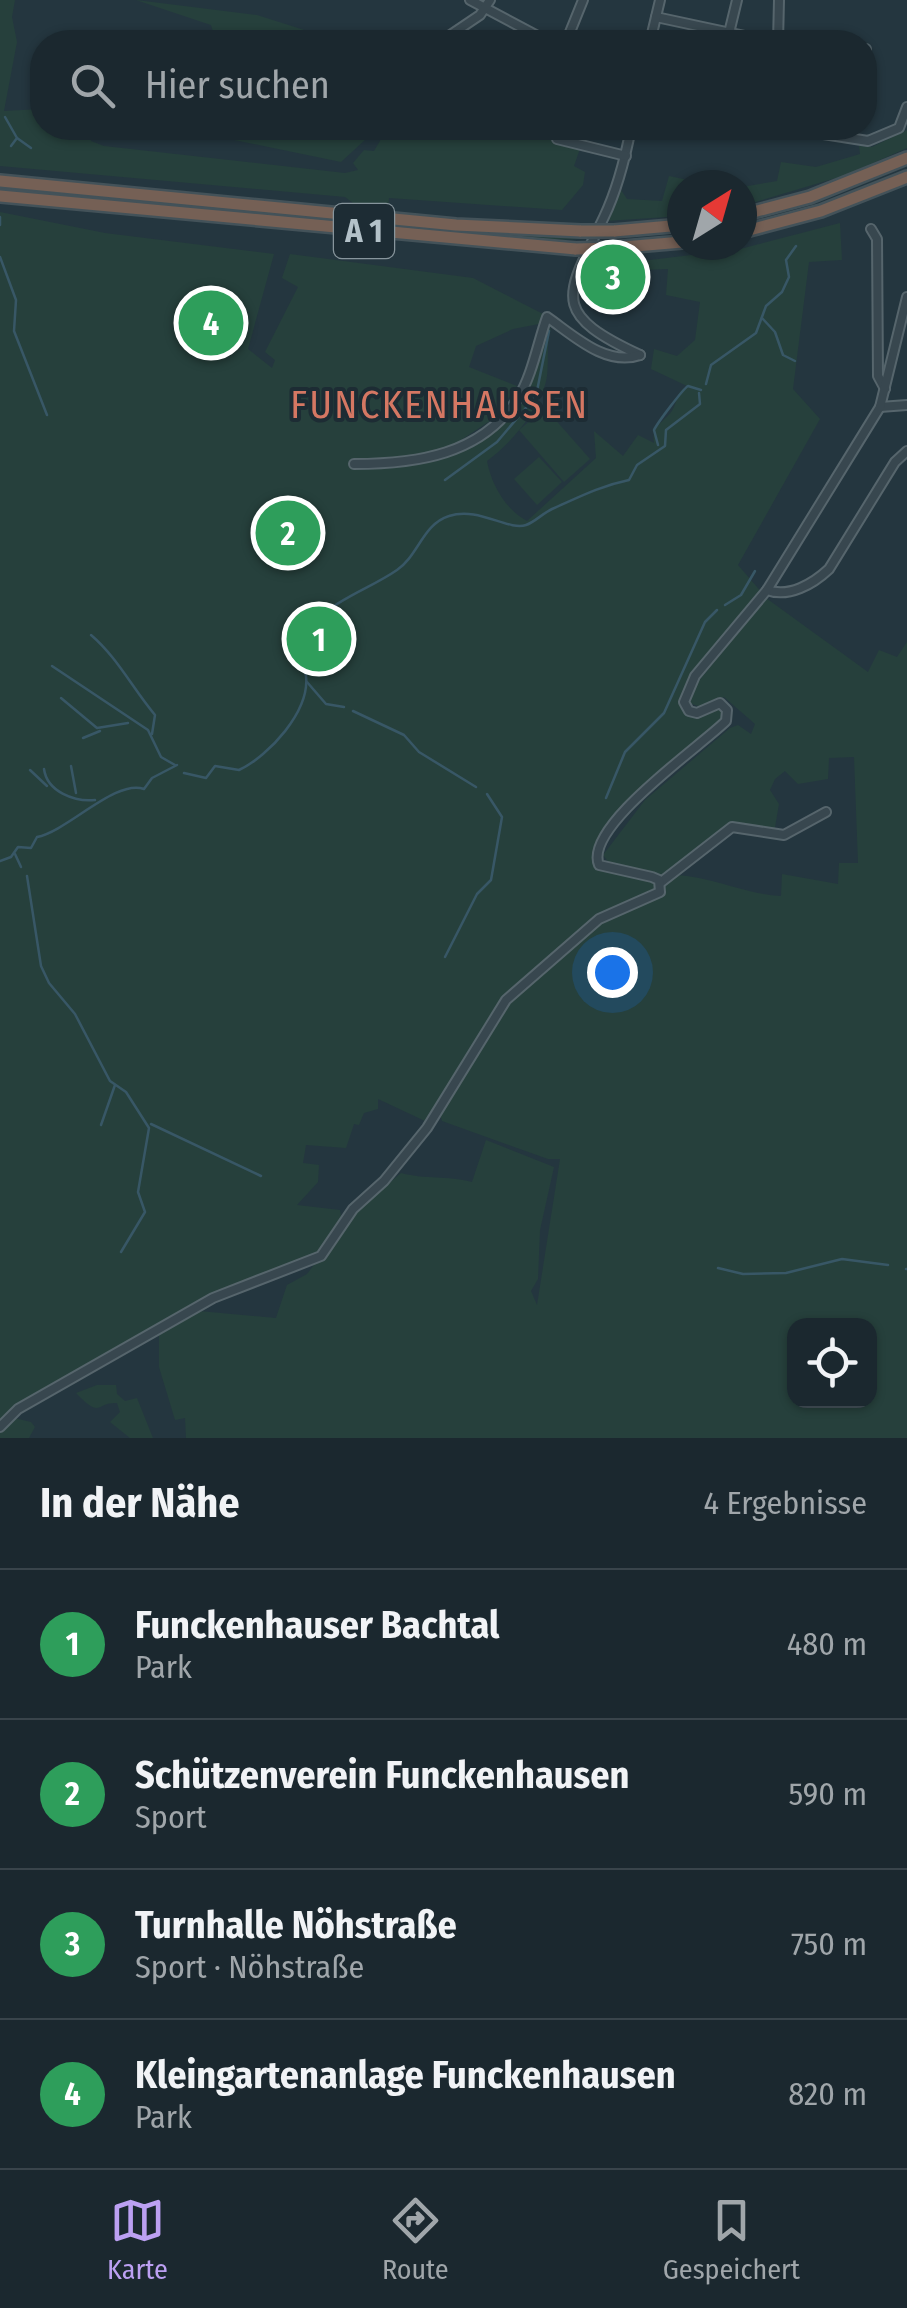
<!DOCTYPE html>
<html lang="de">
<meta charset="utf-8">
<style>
:root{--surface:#1b282f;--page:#243037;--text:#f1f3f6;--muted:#a0a6aa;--line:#39444b;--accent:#bca0f2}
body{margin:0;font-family:"Fira Sans Condensed",sans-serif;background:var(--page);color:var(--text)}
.controls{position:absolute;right:30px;bottom:30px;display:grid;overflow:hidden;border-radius:20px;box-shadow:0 2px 8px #0004}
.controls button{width:90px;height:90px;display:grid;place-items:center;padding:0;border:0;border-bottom:2px solid var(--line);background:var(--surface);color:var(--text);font:50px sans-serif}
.compass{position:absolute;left:667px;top:170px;width:90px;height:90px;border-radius:50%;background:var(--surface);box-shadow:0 2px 8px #0004;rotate:37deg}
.you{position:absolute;left:612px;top:972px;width:35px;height:35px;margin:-25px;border:8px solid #fff;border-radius:50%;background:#1a73e8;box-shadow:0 0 0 15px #1a73e833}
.badge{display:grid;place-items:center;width:65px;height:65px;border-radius:50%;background:var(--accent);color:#fff;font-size:32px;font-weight:700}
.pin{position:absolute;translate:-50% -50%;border:5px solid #fff;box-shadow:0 2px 10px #0006}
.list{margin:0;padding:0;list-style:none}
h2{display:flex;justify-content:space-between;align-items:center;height:130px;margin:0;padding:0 40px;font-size:42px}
h2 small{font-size:32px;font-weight:400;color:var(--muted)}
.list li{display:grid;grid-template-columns:65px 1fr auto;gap:30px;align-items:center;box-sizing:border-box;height:150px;padding:0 40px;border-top:2px solid var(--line)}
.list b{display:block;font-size:38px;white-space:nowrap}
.list p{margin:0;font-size:32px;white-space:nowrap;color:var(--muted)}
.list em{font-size:32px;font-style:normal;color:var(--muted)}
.icon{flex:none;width:55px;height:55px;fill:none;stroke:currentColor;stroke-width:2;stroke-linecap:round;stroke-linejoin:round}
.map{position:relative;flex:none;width:907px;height:1438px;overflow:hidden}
.search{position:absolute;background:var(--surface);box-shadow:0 2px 8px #0004;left:30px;right:30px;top:30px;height:110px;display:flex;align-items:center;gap:25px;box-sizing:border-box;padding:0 35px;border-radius:40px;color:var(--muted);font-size:38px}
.sheet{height:730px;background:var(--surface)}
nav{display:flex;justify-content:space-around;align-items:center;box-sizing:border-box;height:140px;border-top:2px solid var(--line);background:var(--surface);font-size:28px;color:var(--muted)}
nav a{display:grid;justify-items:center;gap:5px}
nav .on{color:var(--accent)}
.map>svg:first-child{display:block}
.green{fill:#26403c;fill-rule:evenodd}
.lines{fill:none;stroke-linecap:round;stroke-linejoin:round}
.stream{stroke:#385766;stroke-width:2.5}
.minor-casing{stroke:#56656c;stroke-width:12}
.highway-casing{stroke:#435259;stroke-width:16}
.minor{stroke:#38474f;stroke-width:8}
.highway{stroke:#756055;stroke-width:11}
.highway-bridge-casing{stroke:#435259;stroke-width:16;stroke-linecap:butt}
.highway-bridge{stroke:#756055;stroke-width:11}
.labels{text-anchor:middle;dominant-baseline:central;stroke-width:8;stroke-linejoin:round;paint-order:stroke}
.shield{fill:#1d2c34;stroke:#87959c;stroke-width:2.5}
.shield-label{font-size:32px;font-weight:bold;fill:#b4c2c9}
.neighbourhood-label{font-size:38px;letter-spacing:2.5px;fill:#d57763;stroke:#1d2c34}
</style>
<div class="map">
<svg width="907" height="1438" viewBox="0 0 907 1438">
<rect width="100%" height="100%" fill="#24363f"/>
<g class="green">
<path d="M0,0h15l-3,17 5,25 -13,69 38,-2v19h47l2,13 13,5 241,27 13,-3 -5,-7 11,-13 10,1 10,-17 18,4 4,-10h152l1,8 23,7 -8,23 11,6 -2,13 -21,25 -173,-12 -1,9 -35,-4 -8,-6 -345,-31z"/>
<path d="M136,0l121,15 85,27h-126l-5,-17z"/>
<path d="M207,128h161l-2,11 -25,23 -136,-28z"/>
<path d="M907,130v18l-61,27 -104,31v-19l35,-6 4,-19 35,5 44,-13 -1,-8 13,1z"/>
<path d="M669,176l43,9h-30v31l-76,5 15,-31 6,9 35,2z"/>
<path d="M0,187l583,52 -48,1z"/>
<path d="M0,212l105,21 169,21 -26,95 24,19 3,-8 -10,-8 33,-65 -16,-9 8,-24 183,24 70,36 -4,10 -26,5 -37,17 -7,21 48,19 -24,33 -55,36c10,2 19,-2 29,-8 52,-29 61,-62 78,-116l6,-3c-5,18 -2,31 -4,48 -4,30 -37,69 -60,85 4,23 19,49 40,60l69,-63 -2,-27 29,25 15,-21 16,8c-3,-20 13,-21 20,-36 5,-11 2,-14 13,-21l-36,-17 3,-20 23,7 18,-16 5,-38 -34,-7 2,-26 -24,1 -2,-9 98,-12 100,-26 2,37 -33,2 -16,127 27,30 -82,146 25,29 -36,39 -42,65 9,15 26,-10 8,15c-51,43 -103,82 -131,143l62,19 4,-3 -53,-13 -7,-9 42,-55 85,-72 8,-3 13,9 4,-10 -31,-27 -23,10 -12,-4 9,-21 68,-84 102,74 11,-22 18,7 10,-15v796h-721l-1,-20 -10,2 -16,-53v-32l40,-24 77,7 11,-33 20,-11 46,-60 48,-41c26,7 45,2 71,9l14,-42 68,27 -14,63 -2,49 -7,12 6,14 23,-146h-12l-106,-38 -2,-7 26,-40 -6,-5 -35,52 -47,-22v10l-14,4 -5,12 -5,-1 -8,24 -40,-3 -3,18 16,2 -1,17 -21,23 43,5 2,13 -21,33 -108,42 -203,119 21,5 4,5 -6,11h-29zM854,757l4,106h-19l-1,21 -56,-10 -1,22c-39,-2 -71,-21 -111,-21l58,-48 46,6 5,-29 -9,-14 5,-11 10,-8 13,13 30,-5 1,-21zM794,1326h76v74h-76z"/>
<path d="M545,408l45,51 -26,23 -45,-52z"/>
<path d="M539,457l23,25 -25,23 -23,-26z"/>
<path d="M97,1385h19l1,9 8,7 12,-3 16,40h-23l-20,-16 10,-10 -3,-9c-22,-1 -15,17 -41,-10z"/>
</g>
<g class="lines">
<g class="stream">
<path d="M5,117l12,21 -6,8"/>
<path d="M17,138l14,10"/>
<path d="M0,217v8"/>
<path d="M0,257l16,43 -2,31 33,84"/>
<path d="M762,318l13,14 8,23 12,6"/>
<path d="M706,384l5,-19 45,-32 10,-27 16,-14 7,-15 -3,-17 10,-14"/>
<path d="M658,445l-4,-15c4,-8 29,-41 34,-44l13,4"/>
<path d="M445,480l52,-38 39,-46 13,-65"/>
<path d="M725,605l16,-10 14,-24"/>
<path d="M91,635c26,22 42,54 64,80l-3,19"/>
<path d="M52,666l96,64 13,27 14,8"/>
<path d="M307,682l19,22 18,3"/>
<path d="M61,698l36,30 31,-5"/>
<path d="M353,711l51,24 15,17 57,35"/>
<path d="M83,738l17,-7"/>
<path d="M71,766l5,27"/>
<path d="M44,769c3,23 31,33 51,31"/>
<path d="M30,770l17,16"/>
<path d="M184,773l22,5 9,-12 24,4c30,-14 71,-59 67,-94 -1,-7 -7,-15 -11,-21 12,-48 66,-60 102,-85 21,-14 26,-46 52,-54 29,-10 59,15 77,9 9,-3 17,-12 26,-16 27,-12 48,-23 77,-29l8,-15 28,-19 1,-16 34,-26 -1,-11"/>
<path d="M606,798l19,-46 39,-39 41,-91 12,-12"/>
<path d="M15,854l6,13"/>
<path d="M0,861l11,-4 7,-10 13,1 6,-11c31,-6 78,-58 107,-48l8,-11 25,-13"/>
<path d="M27,876l14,90 8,17 26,31 35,67 16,11 23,36 -11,64 7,20 -24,40"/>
<path d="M445,957l32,-63 14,-14 11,-63 -15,-23"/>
<path d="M151,1124l110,52"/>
<path d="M101,1125l14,-40"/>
<path d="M718,1268l25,6 43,-1 56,-14 46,6"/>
<path d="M906,1269h1"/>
</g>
<g class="minor-casing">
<g id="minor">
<path d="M470,0l79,42"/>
<path d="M656,17l117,25"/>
<path d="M729,33l8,-33"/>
<path d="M440,42l40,-27 10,-15"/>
<path d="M566,42l17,-42"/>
<path d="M650,42l10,-42"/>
<path d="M778,42l1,-42"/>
<path d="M791,42l2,-6 34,6"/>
<path d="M864,49h2"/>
<path d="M631,128c-6,31 -13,60 -27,89 -37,78 -57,95 36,138"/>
<path d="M785,128l83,13 31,-13 8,-21"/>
<path d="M403,133l1,-5"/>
<path d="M557,139l69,17"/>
<path d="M871,229l6,10 1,137 7,13"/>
<path d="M880,407l27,-2"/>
<path d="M354,464c62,0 128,-9 164,-66 14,-22 20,-56 29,-81 26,18 59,50 93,38"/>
<path d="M767,590c22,8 46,-6 62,-21l66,-107 12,-11"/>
<path d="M660,883l72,-56 52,8 42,-23"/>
<path d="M0,1427l18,-18 195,-111 108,-42 32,-47 31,-28 43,-53 79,-128 93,-81 61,-27 -1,-12 -7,-3 -53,-12c-16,-38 102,-119 127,-144l1,-11 -7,-7 -23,10 -8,-2 -5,-9 11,-26 72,-86 113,-183 27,-110"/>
</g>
</g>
<g class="highway-casing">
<g id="highway">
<path d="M0,181l456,44 125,6"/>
<path d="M0,196l576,53"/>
<path d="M742,215l68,-18 97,-39"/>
<path d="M614,231l68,-6"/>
<path d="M742,232l79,-21 86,-34"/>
<path d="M612,248l70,-6"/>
</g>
</g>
<use href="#minor" class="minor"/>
<use href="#highway" class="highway"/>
<g class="highway-bridge-casing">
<g id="highway-bridge">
<path d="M581,231h33"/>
<path d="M576,249l36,-1"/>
</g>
</g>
<use href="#highway-bridge" class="highway-bridge"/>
</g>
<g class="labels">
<rect class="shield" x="334" y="204" width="60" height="54" rx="8"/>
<g class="shield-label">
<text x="364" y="231">A 1</text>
</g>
<g class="neighbourhood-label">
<text x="440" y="405">FUNCKENHAUSEN</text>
</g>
</g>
</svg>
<div class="controls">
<button><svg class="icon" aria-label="locate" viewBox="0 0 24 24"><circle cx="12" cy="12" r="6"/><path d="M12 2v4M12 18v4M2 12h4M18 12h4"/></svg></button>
</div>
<svg class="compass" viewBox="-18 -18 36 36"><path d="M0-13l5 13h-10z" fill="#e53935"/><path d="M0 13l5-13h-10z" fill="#a0a6aa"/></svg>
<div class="you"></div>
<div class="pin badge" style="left:319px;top:639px;background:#2e9e5b">1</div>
<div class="pin badge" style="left:288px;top:533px;background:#2e9e5b">2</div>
<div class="pin badge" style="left:613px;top:277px;background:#2e9e5b">3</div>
<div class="pin badge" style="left:211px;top:323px;background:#2e9e5b">4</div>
<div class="search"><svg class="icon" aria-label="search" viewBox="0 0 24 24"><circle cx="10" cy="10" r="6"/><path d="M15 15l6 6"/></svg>Hier suchen</div>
</div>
<section class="sheet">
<h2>In der Nähe<small>4 Ergebnisse</small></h2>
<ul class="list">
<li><span class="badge" style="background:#2e9e5b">1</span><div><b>Funckenhauser Bachtal</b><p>Park</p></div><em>480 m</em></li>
<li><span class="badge" style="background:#2e9e5b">2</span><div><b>Schützenverein Funckenhausen</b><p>Sport</p></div><em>590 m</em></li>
<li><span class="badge" style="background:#2e9e5b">3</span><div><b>Turnhalle Nöhstraße</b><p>Sport · Nöhstraße</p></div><em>750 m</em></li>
<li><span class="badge" style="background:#2e9e5b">4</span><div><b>Kleingartenanlage Funckenhausen</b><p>Park</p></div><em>820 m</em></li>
</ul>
</section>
<nav>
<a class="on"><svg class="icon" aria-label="map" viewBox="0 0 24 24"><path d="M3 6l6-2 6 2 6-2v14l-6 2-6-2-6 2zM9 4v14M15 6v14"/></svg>Karte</a>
<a><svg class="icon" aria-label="directions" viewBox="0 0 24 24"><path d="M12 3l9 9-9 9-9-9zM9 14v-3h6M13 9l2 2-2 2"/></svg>Route</a>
<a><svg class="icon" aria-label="saved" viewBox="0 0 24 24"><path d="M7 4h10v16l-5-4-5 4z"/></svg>Gespeichert</a>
</nav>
